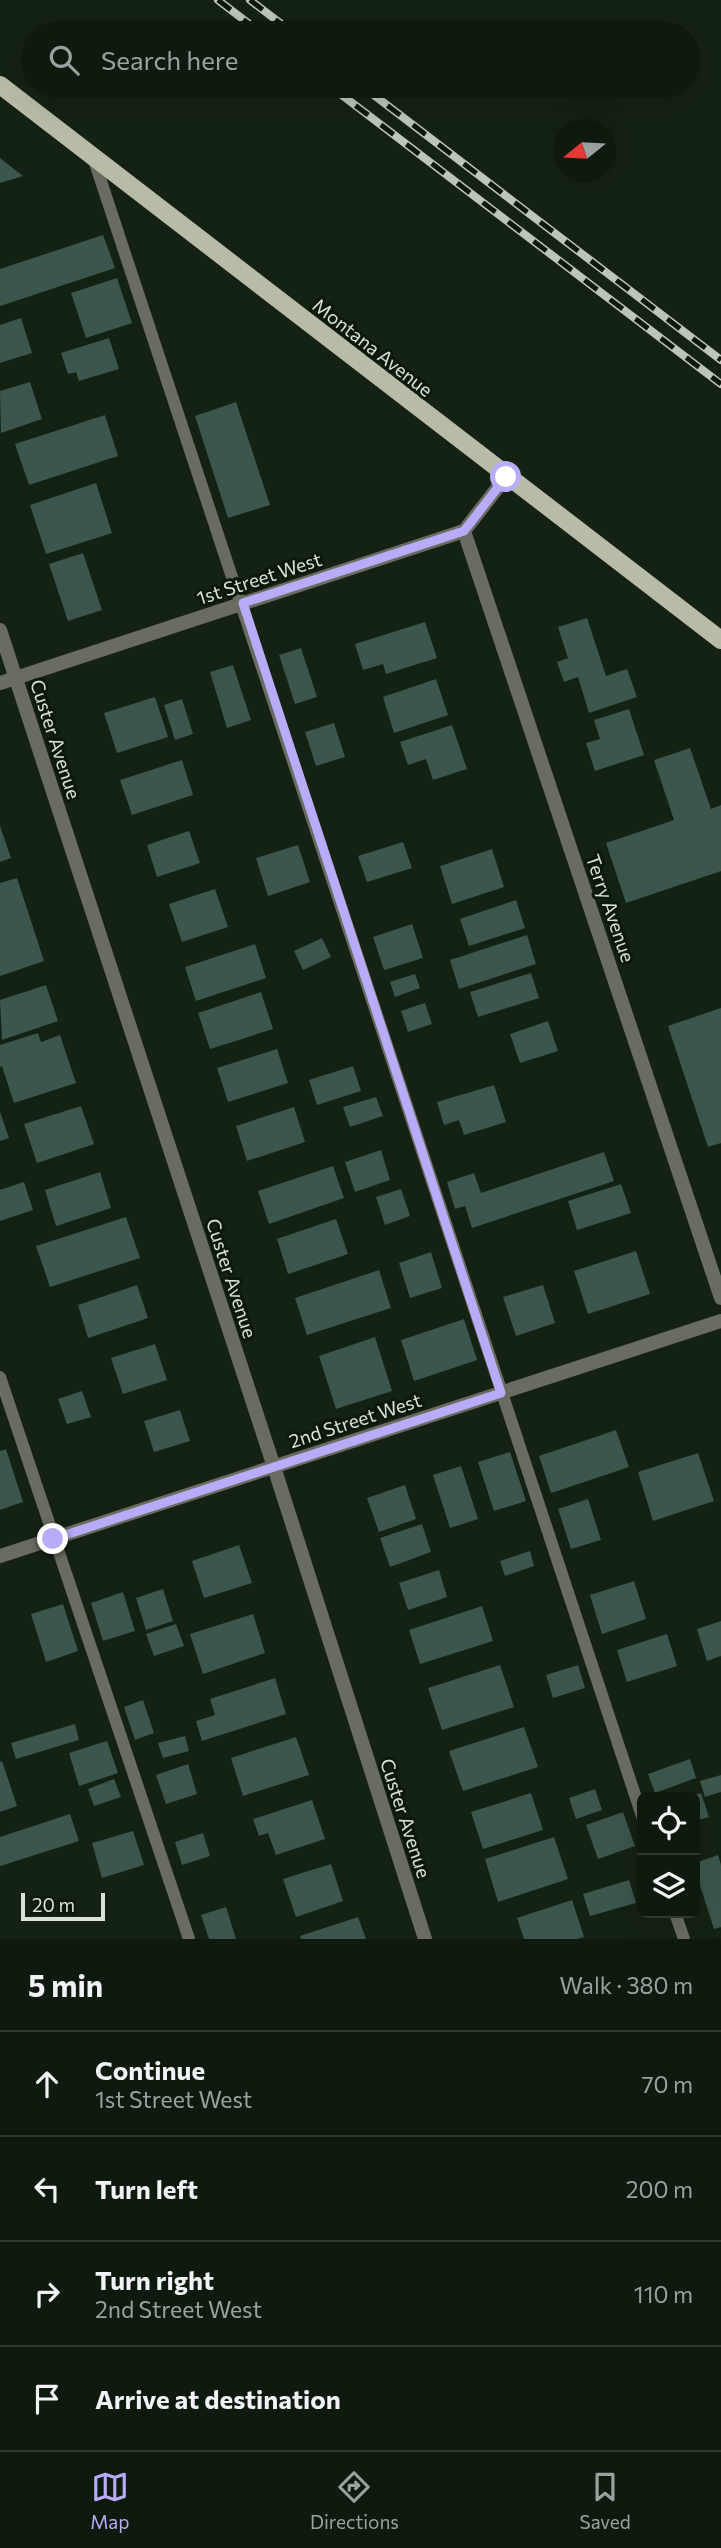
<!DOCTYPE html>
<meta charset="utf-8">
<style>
:root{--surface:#0f1a0e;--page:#1d271c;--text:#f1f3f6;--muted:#9ba19e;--line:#2f382e;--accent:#b8abf7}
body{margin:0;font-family:Commissioner,sans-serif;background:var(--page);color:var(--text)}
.controls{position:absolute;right:21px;bottom:21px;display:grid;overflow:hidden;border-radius:10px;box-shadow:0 7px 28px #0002}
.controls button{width:63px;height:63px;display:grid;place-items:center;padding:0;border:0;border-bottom:2px solid var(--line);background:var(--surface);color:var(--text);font:35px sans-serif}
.compass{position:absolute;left:553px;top:119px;width:63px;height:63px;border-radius:50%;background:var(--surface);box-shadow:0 7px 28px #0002;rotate:252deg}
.scale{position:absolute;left:21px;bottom:18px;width:84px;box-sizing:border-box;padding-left:7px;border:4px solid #d8e2d7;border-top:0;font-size:19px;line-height:24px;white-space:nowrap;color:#d8e2d7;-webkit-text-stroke:5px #0b190a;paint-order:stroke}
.stop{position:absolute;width:21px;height:21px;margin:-16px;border:5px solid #b8abf7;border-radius:50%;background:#fff}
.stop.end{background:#b8abf7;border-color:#fff;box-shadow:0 2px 7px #0008}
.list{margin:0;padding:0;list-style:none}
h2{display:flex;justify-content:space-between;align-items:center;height:91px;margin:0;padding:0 28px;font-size:30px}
h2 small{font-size:23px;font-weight:400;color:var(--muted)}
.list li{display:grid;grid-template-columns:46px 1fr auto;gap:21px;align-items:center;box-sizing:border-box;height:105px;padding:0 28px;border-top:2px solid var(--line)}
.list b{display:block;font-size:26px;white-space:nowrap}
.list p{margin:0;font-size:23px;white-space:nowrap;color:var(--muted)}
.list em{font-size:23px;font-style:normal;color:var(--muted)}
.icon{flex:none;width:38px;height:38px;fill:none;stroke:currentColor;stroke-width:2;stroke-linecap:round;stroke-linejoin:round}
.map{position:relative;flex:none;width:721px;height:1939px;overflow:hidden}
.search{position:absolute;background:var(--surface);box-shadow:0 7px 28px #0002;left:21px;right:21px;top:21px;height:77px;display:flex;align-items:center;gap:18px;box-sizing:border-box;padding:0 24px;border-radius:38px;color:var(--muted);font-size:26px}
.sheet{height:511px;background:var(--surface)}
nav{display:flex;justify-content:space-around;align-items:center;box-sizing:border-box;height:98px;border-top:2px solid var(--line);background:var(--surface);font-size:19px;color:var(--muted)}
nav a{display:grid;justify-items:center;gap:4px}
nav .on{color:var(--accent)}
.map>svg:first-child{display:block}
.building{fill:#3b564d}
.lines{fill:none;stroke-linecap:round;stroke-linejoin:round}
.lane{stroke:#6a6b61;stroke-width:12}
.street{stroke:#6a6b61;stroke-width:14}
.primary{stroke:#b8bba5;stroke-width:18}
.rail-casing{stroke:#bbc6ba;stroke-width:8}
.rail{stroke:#0b190a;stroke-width:5;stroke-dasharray:16;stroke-linecap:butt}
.route{stroke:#b8abf7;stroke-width:9}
.labels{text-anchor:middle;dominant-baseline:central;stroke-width:6;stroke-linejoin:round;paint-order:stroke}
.street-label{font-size:19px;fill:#d8e2d7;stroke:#0b190a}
</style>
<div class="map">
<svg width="721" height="1939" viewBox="0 0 721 1939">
<rect width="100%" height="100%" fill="#142213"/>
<g class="building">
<path d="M0,158l23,18 -23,7z"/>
<path d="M103,235l12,33 -115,38v-37z"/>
<path d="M117,278l15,45 -46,15 -15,-45z"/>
<path d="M21,318l11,35 -32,10v-38z"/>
<path d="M109,338l10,31 -40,12 -3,-9 -8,2 -7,-21z"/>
<path d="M30,382l12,37 -41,14 -1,-42z"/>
<path d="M236,402l34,103 -42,13 -33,-102z"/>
<path d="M105,415l13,41 -89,29 -14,-41z"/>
<path d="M96,483l16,50 -66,21 -16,-49z"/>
<path d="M83,553l19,57 -34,11 -19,-57z"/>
<path d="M587,618l19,58 21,-7 10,28 -48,16 -11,-36 -14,5 -7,-20 11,-4 -10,-31z"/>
<path d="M425,622l12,36 -51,16 -3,-10 -20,6 -8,-26z"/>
<path d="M301,648l16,49 -22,7 -16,-49z"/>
<path d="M233,665l18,55 -24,8 -17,-56z"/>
<path d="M436,679l12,36 -54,18 -11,-36z"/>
<path d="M155,697l13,40 -51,16 -13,-40z"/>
<path d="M182,699l11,35 -18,6 -11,-35z"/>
<path d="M629,709l15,46 -49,16 -9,-28 14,-4 -6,-19z"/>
<path d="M334,723l11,34 -29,9 -11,-34z"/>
<path d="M452,725l15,44 -34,11 -7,-21 -18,6 -8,-23z"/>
<path d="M690,748l21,61 10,-4v66l-95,32 -20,-60 68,-23 -20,-60z"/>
<path d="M182,760l11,35 -61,20 -12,-35z"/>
<path d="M0,826l11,32 -11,4z"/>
<path d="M189,831l11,32 -43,14 -10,-32z"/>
<path d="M403,842l9,26 -45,14 -9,-26z"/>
<path d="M298,845l12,37 -42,14 -12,-38z"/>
<path d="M492,849l12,38 -52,17 -12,-38z"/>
<path d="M17,878l27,83 -44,15v-93z"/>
<path d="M215,889l13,38 -46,15 -13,-38z"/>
<path d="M516,900l9,28 -56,18 -9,-27z"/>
<path d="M412,924l11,34 -39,12 -11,-33z"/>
<path d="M527,935l9,29 -77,25 -9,-29z"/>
<path d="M322,938l9,19 -28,13 -9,-19z"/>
<path d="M255,944l11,34 -70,23 -11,-34z"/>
<path d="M531,973l8,25 -61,19 -8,-25z"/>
<path d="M415,974l5,14 -25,9 -5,-15z"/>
<path d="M46,985l12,36 -56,19 -2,-40z"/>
<path d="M261,992l12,37 -63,20 -12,-36z"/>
<path d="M425,1003l7,21 -24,8 -7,-21z"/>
<path d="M721,1008v135l-13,4 -40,-121z"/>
<path d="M548,1021l10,30 -38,12 -10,-29z"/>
<path d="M38,1033l3,9 19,-7 16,48 -62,20 -12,-37 -2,1v-22z"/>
<path d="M277,1049l11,34 -60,19 -11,-34z"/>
<path d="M353,1066l8,25 -44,14 -8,-25z"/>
<path d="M494,1085l12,37 -42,13 -5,-15 -15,5 -7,-23z"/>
<path d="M376,1097l7,19 -33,11 -7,-20z"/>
<path d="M81,1106l13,38 -57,19 -13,-39z"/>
<path d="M294,1107l11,35 -58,19 -11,-35z"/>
<path d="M0,1112l9,26 -9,3z"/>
<path d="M381,1150l9,30 -35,12 -10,-30z"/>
<path d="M604,1152l10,29 -142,47 -7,-22 -10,3 -8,-27 27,-9 7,20z"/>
<path d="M333,1166l11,32 -75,26 -11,-33z"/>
<path d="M100,1172l11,36 -55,18 -11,-36z"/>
<path d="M24,1182l9,28 -33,11v-31z"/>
<path d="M621,1184l10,29 -54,17 -9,-29z"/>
<path d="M401,1189l9,27 -25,9 -9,-28z"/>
<path d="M126,1217l14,41 -90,29 -14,-41z"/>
<path d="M336,1219l12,35 -60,20 -11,-35z"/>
<path d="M636,1251l14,43 -62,20 -14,-43z"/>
<path d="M431,1252l11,36 -32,10 -11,-35z"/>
<path d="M379,1270l12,38 -84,27 -12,-37z"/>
<path d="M137,1285l11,33 -60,20 -10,-33z"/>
<path d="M543,1285l12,38 -39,13 -13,-39z"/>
<path d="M464,1319l13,41 -63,21 -13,-41z"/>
<path d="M375,1337l17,54 -56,18 -17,-53z"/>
<path d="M155,1344l12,36 -44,14 -12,-36z"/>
<path d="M82,1391l9,26 -24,7 -9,-25z"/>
<path d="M180,1410l10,31 -36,11 -10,-31z"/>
<path d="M616,1430l13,37 -78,26 -12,-37z"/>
<path d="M6,1449l17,53 -23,8v-59z"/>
<path d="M510,1452l16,49 -32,10 -16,-49z"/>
<path d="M698,1453l16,48 -61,20 -15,-49z"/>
<path d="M461,1466l17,53 -28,9 -17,-53z"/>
<path d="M405,1485l11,34 -37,13 -12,-34z"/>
<path d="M588,1499l13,41 -30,9 -13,-40z"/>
<path d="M422,1524l9,28 -41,15 -10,-29z"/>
<path d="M239,1545l13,38 -48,15 -12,-37z"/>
<path d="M530,1551l4,15 -29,10 -5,-15z"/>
<path d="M439,1570l8,27 -39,13 -9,-27z"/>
<path d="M634,1581l12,38 -44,15 -12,-39z"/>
<path d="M163,1589l10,32 -27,9 -10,-32z"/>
<path d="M123,1592l12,39 -32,10 -12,-38z"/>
<path d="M63,1604l15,47 -32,11 -15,-48z"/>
<path d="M482,1606l11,35 -73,23 -11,-34z"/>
<path d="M253,1614l12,39 -62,21 -13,-40z"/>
<path d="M721,1621v35l-14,5 -10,-32z"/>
<path d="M176,1624l8,22 -30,10 -8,-22z"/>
<path d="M667,1634l10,32 -50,16 -10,-32z"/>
<path d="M500,1665l14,42 -72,23 -14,-42z"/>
<path d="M578,1665l7,23 -32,10 -7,-23z"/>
<path d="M275,1678l11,36 -84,27 -6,-20 19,-6 -5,-16z"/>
<path d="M143,1700l11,33 -19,7 -11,-33z"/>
<path d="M75,1724l4,16 -63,19 -5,-16z"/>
<path d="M524,1727l14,40 -75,24 -14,-40z"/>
<path d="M185,1736l4,15 -26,7 -5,-15z"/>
<path d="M296,1737l13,38 -66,21 -12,-38z"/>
<path d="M107,1741l11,32 -39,13 -10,-33z"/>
<path d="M690,1759l6,19 -41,15 -7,-19z"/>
<path d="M2,1761l15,45 -17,6v-50z"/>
<path d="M188,1764l9,30 -31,10 -10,-29z"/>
<path d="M721,1775v17l-16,5 -5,-16z"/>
<path d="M114,1779l7,18 -27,9 -6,-17z"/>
<path d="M595,1789l7,21 -26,9 -7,-21z"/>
<path d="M531,1793l12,37 -60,19 -12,-37z"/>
<path d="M701,1793l8,24 -14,4v-26z"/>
<path d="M312,1800l13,39 -49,16 -8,-22 -9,3 -6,-17z"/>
<path d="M623,1812l12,34 -37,13 -12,-34z"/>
<path d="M70,1814l9,27 -79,25v-29z"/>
<path d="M133,1831l11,34 -42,13 -10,-35z"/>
<path d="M203,1833l7,23 -28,9 -7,-23z"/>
<path d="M554,1837l14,42 -70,23 -13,-43z"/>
<path d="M718,1855l3,10v62l-7,2 -19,-59v-7z"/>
<path d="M331,1864l12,37 -47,16 -13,-38z"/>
<path d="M629,1880l7,23 -46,13 -7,-22z"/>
<path d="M572,1900l12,37 -7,2h-53l-7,-21z"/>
<path d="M226,1907l10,32h-27l-8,-24z"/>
<path d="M358,1917l8,22h-65l-1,-3z"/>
</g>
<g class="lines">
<g class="lane">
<path d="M93,157l549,1659"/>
<path d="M0,1377l189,562"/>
<path d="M675,1913l9,26"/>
</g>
<g class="street">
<path d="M464,531l257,767"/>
<path d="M0,630l274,837 151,472"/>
<path d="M0,683l464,-152 42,-54"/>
<path d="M0,1556l721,-235"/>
</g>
<path class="primary" d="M0,85l721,555"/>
<g class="rail-casing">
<g id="rail">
<path d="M218,0l43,33"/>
<path d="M250,0l43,33"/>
<path d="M330,86l391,298"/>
<path d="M362,86l359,274"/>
</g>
</g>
<use href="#rail" class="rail"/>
</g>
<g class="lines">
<path class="route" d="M53,1539l448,-146 -258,-790 221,-72 42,-54"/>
</g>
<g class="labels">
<g class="street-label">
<text transform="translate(373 347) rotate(38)">Montana Avenue</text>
<text transform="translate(259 578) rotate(-18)">1st Street West</text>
<text transform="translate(56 739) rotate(72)">Custer Avenue</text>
<text transform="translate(611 908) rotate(71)">Terry Avenue</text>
<text transform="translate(232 1278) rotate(72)">Custer Avenue</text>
<text transform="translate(355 1420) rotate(-18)">2nd Street West</text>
<text transform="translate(406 1818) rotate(72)">Custer Avenue</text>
</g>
</g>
</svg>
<div class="controls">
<button><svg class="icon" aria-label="locate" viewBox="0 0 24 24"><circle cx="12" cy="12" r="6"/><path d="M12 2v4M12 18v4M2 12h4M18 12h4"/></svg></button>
<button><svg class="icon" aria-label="layers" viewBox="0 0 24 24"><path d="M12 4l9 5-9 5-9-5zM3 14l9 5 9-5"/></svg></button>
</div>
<svg class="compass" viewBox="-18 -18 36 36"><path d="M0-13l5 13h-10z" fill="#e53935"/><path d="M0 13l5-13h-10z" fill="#9ba19e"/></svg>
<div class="scale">20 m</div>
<div class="stop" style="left:506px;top:477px"></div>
<div class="stop end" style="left:53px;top:1539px"></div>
<div class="search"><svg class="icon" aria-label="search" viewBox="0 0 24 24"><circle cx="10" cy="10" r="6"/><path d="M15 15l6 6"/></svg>Search here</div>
</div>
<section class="sheet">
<h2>5 min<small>Walk · 380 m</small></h2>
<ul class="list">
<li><svg class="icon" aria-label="ahead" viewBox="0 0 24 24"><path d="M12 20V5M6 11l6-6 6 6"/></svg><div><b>Continue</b><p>1st Street West</p></div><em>70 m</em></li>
<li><svg class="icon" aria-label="left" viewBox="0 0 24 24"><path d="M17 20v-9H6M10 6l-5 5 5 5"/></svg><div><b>Turn left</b></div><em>200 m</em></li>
<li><svg class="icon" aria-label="right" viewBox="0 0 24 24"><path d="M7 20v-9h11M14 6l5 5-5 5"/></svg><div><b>Turn right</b><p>2nd Street West</p></div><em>110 m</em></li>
<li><svg class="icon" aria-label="arrive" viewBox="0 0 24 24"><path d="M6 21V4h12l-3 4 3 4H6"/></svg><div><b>Arrive at destination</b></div></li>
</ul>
</section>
<nav>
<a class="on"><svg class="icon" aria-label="map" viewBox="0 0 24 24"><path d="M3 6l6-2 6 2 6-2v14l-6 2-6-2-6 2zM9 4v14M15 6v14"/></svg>Map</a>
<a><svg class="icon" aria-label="directions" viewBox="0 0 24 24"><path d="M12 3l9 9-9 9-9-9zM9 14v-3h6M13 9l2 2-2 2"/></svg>Directions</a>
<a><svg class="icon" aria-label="saved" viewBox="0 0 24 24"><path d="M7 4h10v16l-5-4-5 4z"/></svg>Saved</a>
</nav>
